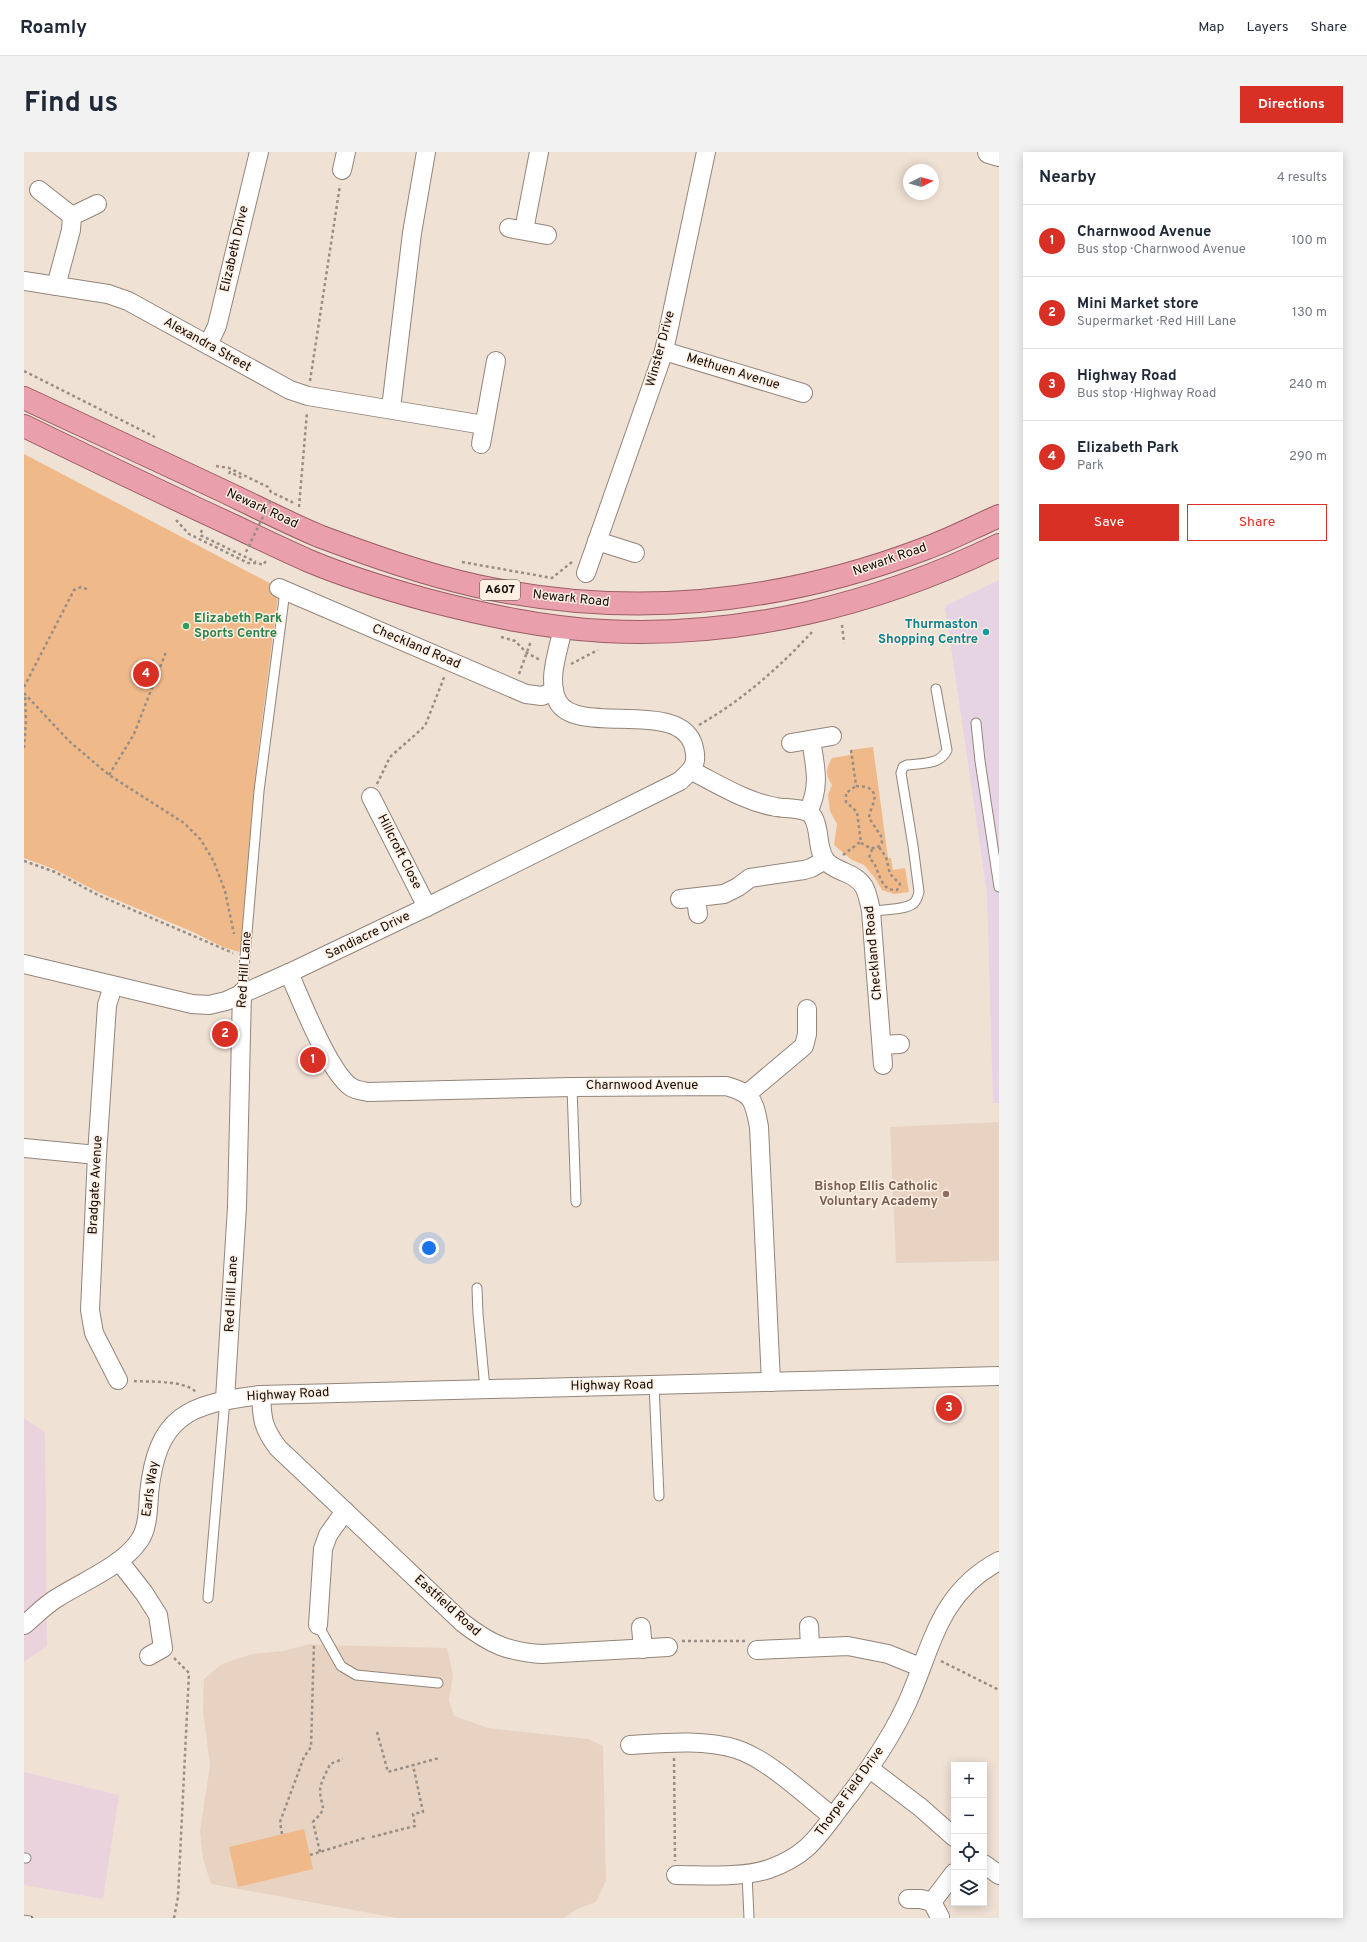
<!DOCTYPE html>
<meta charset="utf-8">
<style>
:root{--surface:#fff;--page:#f2f2f3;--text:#1f2937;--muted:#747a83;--line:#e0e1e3;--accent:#d93025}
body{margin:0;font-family:Overpass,sans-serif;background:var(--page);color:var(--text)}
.controls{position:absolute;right:12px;bottom:12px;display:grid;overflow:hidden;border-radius:0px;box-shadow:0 2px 10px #0003}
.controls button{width:36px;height:36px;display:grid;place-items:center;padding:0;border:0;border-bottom:1px solid var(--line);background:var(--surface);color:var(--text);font:20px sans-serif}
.compass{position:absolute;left:879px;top:12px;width:36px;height:36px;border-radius:50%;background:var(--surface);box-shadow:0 2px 10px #0003;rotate:85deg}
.you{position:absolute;left:405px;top:1096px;width:14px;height:14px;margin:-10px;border:3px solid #fff;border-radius:50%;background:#1a73e8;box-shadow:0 0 0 6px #1a73e833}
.badge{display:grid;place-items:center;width:26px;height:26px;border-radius:50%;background:var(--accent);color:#fff;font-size:13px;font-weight:700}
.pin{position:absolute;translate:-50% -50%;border:2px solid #fff;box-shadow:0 1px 4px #0006}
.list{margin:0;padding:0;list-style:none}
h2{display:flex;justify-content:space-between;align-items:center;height:52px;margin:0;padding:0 16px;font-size:17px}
h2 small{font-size:13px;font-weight:400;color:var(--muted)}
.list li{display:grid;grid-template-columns:26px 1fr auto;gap:12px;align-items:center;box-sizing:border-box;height:72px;padding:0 16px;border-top:1px solid var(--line)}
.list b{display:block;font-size:15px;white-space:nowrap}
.list p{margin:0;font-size:13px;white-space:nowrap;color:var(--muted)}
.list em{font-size:13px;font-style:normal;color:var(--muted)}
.actions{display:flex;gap:8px;padding:12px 16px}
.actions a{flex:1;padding:9px 0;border:1px solid var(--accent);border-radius:0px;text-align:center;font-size:14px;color:var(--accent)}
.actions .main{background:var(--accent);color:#fff}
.icon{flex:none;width:22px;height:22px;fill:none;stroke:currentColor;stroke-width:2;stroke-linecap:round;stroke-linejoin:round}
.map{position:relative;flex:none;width:975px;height:1766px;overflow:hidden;border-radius:0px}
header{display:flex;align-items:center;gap:24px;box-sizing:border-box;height:56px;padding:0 20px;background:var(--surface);border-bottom:1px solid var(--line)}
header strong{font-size:19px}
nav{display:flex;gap:22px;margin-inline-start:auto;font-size:14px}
.intro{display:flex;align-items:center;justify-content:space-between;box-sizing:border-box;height:96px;padding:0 24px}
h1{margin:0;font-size:28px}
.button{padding:10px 18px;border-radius:0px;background:var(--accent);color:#fff;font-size:14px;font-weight:700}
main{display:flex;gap:24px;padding:0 24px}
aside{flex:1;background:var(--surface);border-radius:0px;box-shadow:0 2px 10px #0003}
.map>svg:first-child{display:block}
.commercial{fill:#e6d4e5}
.industrial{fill:#ebd3dd}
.built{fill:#e8d3c2}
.green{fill:#f0b98a}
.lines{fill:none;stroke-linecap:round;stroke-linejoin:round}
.service-casing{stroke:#92857a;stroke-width:11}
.minor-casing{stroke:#92857a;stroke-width:20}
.tertiary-casing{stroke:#92857a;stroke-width:24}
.trunk-casing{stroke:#9b5d65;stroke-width:24}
.path{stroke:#998e85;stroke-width:2.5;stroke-dasharray:3 3;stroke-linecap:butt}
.service{stroke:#fff;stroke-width:9}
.minor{stroke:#fff;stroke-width:18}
.tertiary{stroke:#fff;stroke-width:22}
.trunk{stroke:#eaa0ac;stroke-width:22}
.rail-casing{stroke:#786f67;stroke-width:4.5}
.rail{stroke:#feefe2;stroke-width:3;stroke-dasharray:9;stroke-linecap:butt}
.path-bridge{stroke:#998e85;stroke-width:2.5;stroke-dasharray:3 3;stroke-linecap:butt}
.leisure-dot{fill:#2e9e5b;stroke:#feefe2;stroke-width:1.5}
.culture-dot{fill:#0f9aa8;stroke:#feefe2;stroke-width:1.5}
.education-dot{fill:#8d6e63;stroke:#feefe2;stroke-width:1.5}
.labels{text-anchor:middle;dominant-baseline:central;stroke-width:3;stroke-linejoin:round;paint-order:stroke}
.shield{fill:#feefe2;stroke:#585049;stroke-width:1}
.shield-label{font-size:12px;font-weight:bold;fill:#110c08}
.street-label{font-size:13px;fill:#110c08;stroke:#feefe2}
.leisure-label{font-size:13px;font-weight:bold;fill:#27864d;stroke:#feefe2;text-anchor:start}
.culture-label{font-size:13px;font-weight:bold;fill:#0d838f;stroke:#feefe2;text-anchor:end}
.education-label{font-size:13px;font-weight:bold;fill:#785e54;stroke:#feefe2;text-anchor:end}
</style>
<header>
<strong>Roamly</strong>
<nav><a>Map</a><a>Layers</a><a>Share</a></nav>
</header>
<div class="intro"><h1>Find us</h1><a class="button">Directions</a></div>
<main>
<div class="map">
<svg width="975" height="1766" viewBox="0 0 975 1766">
<rect width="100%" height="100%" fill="#f0e1d5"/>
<path class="commercial" d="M975,428v523h-6l-6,-210 -42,-287z"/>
<g class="industrial">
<path d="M0,1266l21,14 2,214 -23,16z"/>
<path d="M0,1620l95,23 -16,104 -79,-14z"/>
</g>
<g class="built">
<path d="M975,970v139l-103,2 -6,-136z"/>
<path d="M286,1492l13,1 124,3 6,27 -4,25 5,16 34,12 100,11 15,7 3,135 -10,21 -19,7 -13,9h-167l-186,-34 -8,-25 -3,-28 10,-66 -7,-53 1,-33 18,-15 30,-10 31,-3z"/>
</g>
<g class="green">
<path d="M0,302l255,134 -22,172 -15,186 -3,6 -16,-5 -30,-15 -95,-40 -44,-23 -30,-11z"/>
<path d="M849,595l15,111h3l2,12 12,-2 4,24 -15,2 -12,-4 -7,-12 -11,-13 -12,-5 -18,-15 3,-21 -7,-13 -2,-16 4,-10c-7,-10 -6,-17 0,-27l18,-3v-5z"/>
<path d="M280,1677l9,40 -75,18 -9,-40z"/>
</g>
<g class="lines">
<g class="service-casing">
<g id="service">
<path d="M952,571l4,38 19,126"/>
<path d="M847,759c10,-1 35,-1 43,-8 3,-3 4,-7 5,-11l-6,-46 -12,-73 2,-6 4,-2c15,-2 33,0 40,-15l-11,-61"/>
<path d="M218,840l17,-201 26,-200"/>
<path d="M548,935l4,115"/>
<path d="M453,1136l1,26 7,75"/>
<path d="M630,1233l5,111"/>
<path d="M184,1446l17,-199"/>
<path d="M294,1473l23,41 15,9 82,8"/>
<path d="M0,1706h2"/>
<path d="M723,1722l2,44"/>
</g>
</g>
<g class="minor-casing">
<g id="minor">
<path d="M318,18l4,-18"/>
<path d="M15,38l33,26 -1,14 -15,56"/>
<path d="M48,64l25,-12"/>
<path d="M485,76l38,7"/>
<path d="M500,78l15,-78"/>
<path d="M0,129l84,13 20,7 162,89 18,6 176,29"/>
<path d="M184,193l9,-19 42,-174"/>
<path d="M640,199l139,42"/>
<path d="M367,256l21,-175 14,-81"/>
<path d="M457,292l15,-83"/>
<path d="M573,389l38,12"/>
<path d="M562,421l78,-222 42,-199"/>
<path d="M255,436l247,106 16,2 12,-5"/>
<path d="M767,591l41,-7"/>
<path d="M668,619c26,13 54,31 84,36 10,2 31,0 37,10 8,13 3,32 13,44 4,5 11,8 18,11 21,8 23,18 27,39l12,154"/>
<path d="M347,645l56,110"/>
<path d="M784,660c13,-26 7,-46 3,-72"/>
<path d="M672,746l2,16"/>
<path d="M656,747l44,-5 14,-7 12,-9 54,-8 7,-2 14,-8"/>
<path d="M0,812l168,40 17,1 17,-4 63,-28 138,-66 253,-126c12,-11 18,-16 14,-33 -11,-51 -116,-11 -136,-46 -12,-22 1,-52 5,-75"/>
<path d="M265,821c12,27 40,99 62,114 4,3 12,4 17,5l204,-5 154,-1c27,7 28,15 33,41l12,255"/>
<path d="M89,834l-6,19 -10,150 -7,155 4,23 24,47"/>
<path d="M858,893l18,-1"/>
<path d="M723,942l57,-48 3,-12v-25"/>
<path d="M0,996l73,7"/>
<path d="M237,1243c1,25 2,33 17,53l185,175c27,21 45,29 79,31l126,-7"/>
<path d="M201,1247l12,-192 5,-215"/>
<path d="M95,1409l25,32 14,22 5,33 -14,8"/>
<path d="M0,1473c11,-9 21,-20 33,-27 25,-16 65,-32 82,-57 9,-12 9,-32 10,-47 8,-79 39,-90 112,-99l738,-19"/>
<path d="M294,1473l5,-76 5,-14 17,-24"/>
<path d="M785,1474l1,21"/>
<path d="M617,1475l2,22"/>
<path d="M733,1498l91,-4 40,8 32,13"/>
<path d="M606,1593c34,-2 73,-6 106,4 32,10 70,47 97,68"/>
<path d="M846,1617l50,38 34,30"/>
<path d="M960,1712l15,11"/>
<path d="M652,1723c28,0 66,3 93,-6 37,-13 47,-30 69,-59 27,-34 52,-69 70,-109 25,-57 31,-108 91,-140"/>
<path d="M884,1747h13l11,3 8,15"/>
<path d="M908,1750l22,-29"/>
</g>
</g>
<g class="tertiary-casing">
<path id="tertiary" d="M965,0l10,3"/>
</g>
<g class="trunk-casing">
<g id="trunk">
<path d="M0,246c66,31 131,61 197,92 32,15 65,32 98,46 51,19 104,38 158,50 151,33 302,18 447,-37 25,-9 50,-22 75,-33"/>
<path d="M0,274c70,34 140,68 210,100 25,12 50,24 75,35 38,16 78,28 118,39 58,15 117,28 177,31 137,7 272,-26 395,-86"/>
</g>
</g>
<g class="path">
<path d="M0,219l131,66"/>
<path d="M286,229l30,-196"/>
<path d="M192,314l13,2 39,19 3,5 21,10v3"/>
<path d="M205,322l1,-2 12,6"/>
<path d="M275,355l8,-95"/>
<path d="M152,368l13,14 59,29h10l5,2 3,-4"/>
<path d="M178,378l-2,5 56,27"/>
<path d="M438,410l90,16 20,-16"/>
<path d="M818,473l2,18"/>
<path d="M477,485l14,4 12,12 13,7"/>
<path d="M547,512l27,-14"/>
<path d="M495,522l12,-33"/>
<path d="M0,535l50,-97 7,-3 8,3"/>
<path d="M0,541l46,49 39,33 75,48 17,17 13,22 11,29 9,43"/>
<path d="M675,573c42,-24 80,-57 113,-93"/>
<path d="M0,596l2,-27 -1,-27"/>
<path d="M827,598l5,36"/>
<path d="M85,623l25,-41 32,-82"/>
<path d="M353,632l13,-27 35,-31 20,-51"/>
<path d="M832,634l11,1c15,8 3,19 2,31l12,18 1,7 -5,5h-7l-9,-5 -4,-31 -11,-10v-9z"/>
<path d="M848,697l-3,9c2,2 5,4 6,7 5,11 7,26 22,25l3,-6 -10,-10 -4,-17 -7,-10"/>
<path d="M819,703l17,-13"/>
<path d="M0,709l31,11 43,23 135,58"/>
<path d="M110,1229c17,1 50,-1 62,11"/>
<path d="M658,1489h63"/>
<path d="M150,1506l15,15 -11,224 -4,21"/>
<path d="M917,1509l58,29"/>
<path d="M353,1580l11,40 51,-14"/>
<path d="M650,1606l1,103"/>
<path d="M258,1682l-2,-12 24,-65 7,-10 3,-104"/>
<path d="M348,1685l43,-11 -2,-12 10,-2 -10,-47"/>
<path d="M296,1700l-7,-30c16,-16 8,-13 7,-31 0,-8 7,-20 10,-27l13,-5"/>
<path d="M286,1703l55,-17"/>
</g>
<use href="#service" class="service"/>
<use href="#minor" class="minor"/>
<use href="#tertiary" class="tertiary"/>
<use href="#trunk" class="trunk"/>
<g class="rail-casing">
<path id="rail" d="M0,1765l7,1"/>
</g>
<use href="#rail" class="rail"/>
<path class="path-bridge" d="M222,400l26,-54"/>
</g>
<circle class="leisure-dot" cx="162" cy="474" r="4"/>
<circle class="culture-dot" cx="962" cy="480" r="4"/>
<circle class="education-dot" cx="922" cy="1042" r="4"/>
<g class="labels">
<rect class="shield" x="456" y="428" width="40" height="20" rx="3"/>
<g class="shield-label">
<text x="476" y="438">A607</text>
</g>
<g class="street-label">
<text transform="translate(211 97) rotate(-77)">Elizabeth Drive</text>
<text transform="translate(183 193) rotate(29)">Alexandra Street</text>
<text transform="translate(637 197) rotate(-75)">Winster Drive</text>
<text transform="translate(709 220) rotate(17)">Methuen Avenue</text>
<text transform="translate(238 357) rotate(25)">Newark Road</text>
<text transform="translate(866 408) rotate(-19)">Newark Road</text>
<text transform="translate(547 447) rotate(6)">Newark Road</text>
<text transform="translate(392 495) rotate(23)">Checkland Road</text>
<text transform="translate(375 700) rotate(63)">Hillcroft Close</text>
<text transform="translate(344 784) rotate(-26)">Sandiacre Drive</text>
<text transform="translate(850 801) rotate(-95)">Checkland Road</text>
<text transform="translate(221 818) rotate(-86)">Red Hill Lane</text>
<text x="618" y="934">Charnwood Avenue</text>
<text transform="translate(72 1033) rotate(-87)">Bradgate Avenue</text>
<text transform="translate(208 1142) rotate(-87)">Red Hill Lane</text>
<text transform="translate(588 1234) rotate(-1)">Highway Road</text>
<text transform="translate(264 1243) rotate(-3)">Highway Road</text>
<text transform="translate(127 1337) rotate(-82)">Earls Way</text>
<text transform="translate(423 1454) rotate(42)">Eastfield Road</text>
<text transform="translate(826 1640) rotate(-54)">Thorpe Field Drive</text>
</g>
<g class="leisure-label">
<text x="170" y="467">Elizabeth Park<tspan x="170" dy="15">Sports Centre</tspan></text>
</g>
<g class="culture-label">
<text x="954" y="473">Thurmaston<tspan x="954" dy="15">Shopping Centre</tspan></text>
</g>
<g class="education-label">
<text x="914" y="1035">Bishop Ellis Catholic<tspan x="914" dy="15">Voluntary Academy</tspan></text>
</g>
</g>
</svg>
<div class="controls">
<button>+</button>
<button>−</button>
<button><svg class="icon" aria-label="locate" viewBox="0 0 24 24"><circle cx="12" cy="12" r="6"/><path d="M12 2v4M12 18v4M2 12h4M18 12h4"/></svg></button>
<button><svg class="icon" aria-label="layers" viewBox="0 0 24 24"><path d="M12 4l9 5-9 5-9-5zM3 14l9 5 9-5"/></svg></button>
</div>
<svg class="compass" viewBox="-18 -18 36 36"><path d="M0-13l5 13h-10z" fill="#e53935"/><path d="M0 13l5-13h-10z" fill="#747a83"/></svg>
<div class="you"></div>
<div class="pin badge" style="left:289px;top:908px">1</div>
<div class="pin badge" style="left:201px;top:882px">2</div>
<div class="pin badge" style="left:925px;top:1256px">3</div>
<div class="pin badge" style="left:122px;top:522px">4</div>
</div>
<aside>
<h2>Nearby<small>4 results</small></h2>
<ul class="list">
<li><span class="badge">1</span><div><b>Charnwood Avenue</b><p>Bus stop · Charnwood Avenue</p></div><em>100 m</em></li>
<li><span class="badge">2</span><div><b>Mini Market store</b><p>Supermarket · Red Hill Lane</p></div><em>130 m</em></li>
<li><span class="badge">3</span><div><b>Highway Road</b><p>Bus stop · Highway Road</p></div><em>240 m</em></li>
<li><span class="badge">4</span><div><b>Elizabeth Park</b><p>Park</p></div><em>290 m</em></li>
</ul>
<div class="actions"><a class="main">Save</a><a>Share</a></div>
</aside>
</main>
